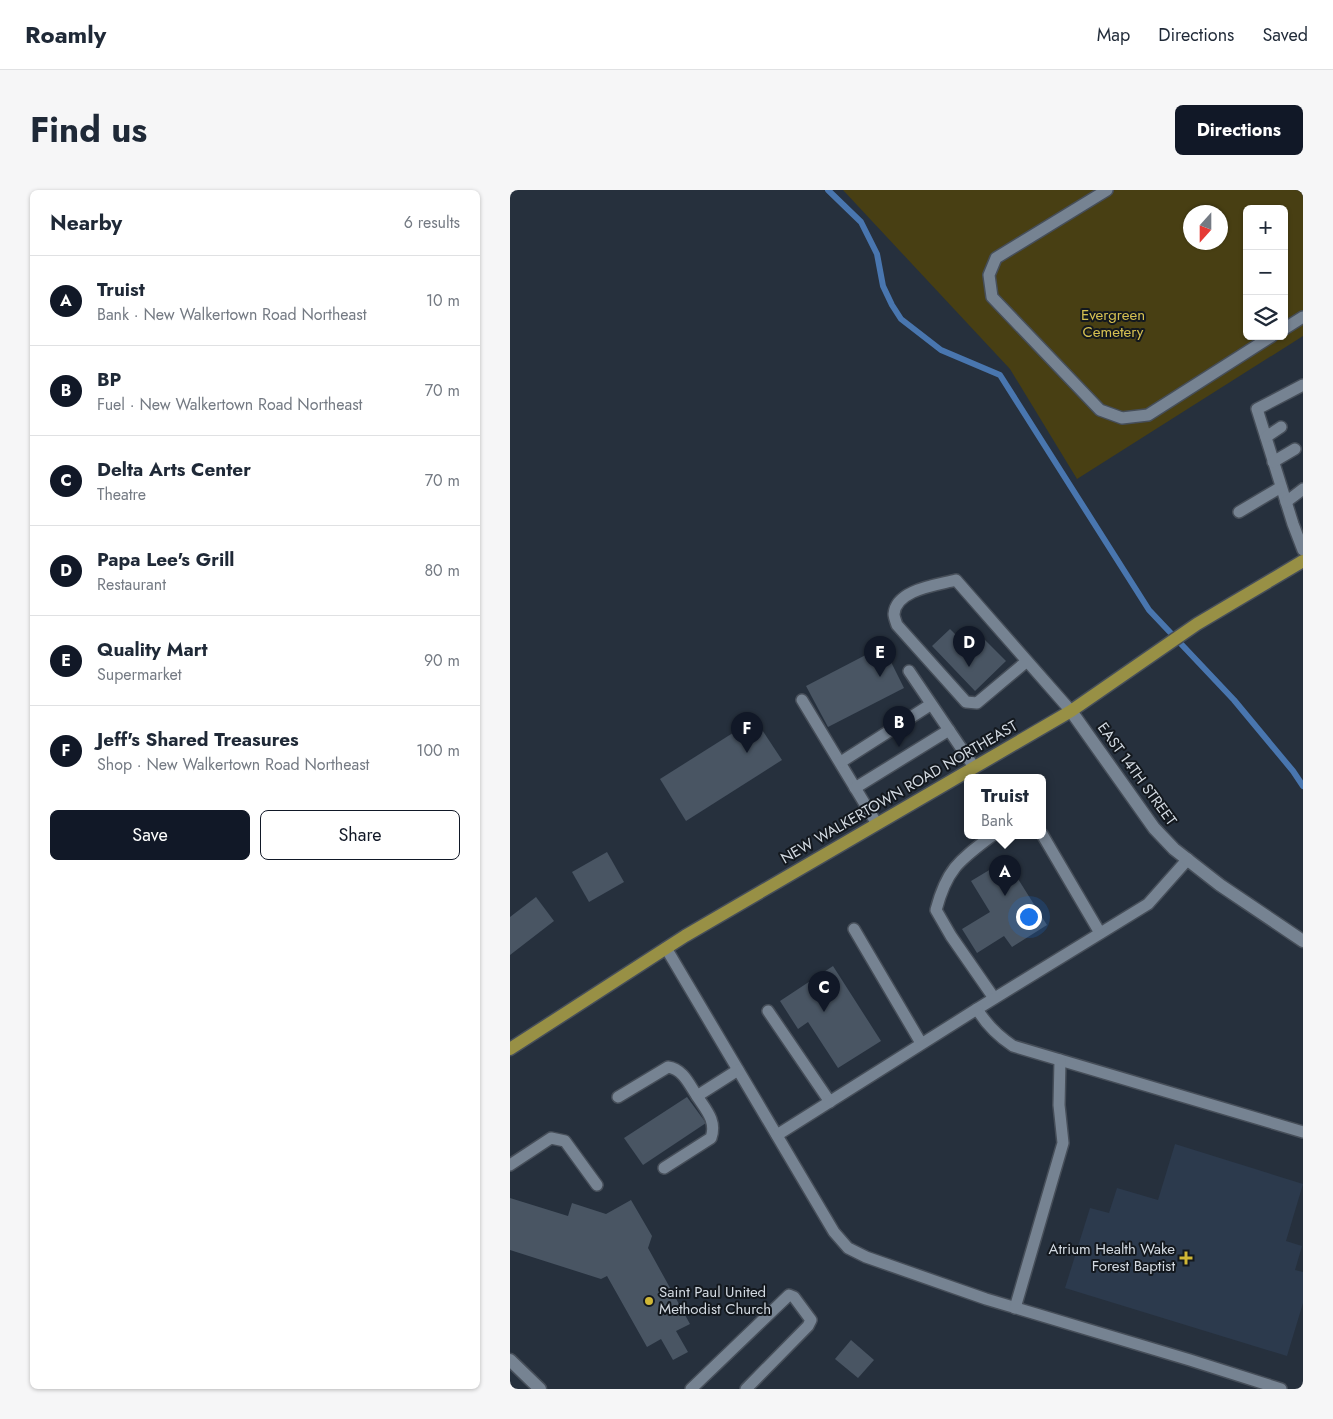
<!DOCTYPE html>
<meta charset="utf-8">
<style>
:root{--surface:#fff;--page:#f6f6f7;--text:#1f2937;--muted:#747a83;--line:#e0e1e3;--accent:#111827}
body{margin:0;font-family:Jost,sans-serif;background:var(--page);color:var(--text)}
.controls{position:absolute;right:15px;top:15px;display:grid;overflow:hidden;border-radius:8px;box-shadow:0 1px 4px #0004}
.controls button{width:45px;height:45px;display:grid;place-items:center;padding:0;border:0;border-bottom:1px solid var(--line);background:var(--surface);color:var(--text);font:25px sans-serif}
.compass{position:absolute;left:673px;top:15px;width:45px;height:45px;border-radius:50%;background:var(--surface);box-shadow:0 1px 4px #0004;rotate:201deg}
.you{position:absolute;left:518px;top:726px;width:18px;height:18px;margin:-12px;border:4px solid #fff;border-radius:50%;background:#1a73e8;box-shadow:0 0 0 8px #1a73e833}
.badge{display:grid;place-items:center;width:32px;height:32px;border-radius:50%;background:var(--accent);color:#fff;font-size:16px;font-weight:700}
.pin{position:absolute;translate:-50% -41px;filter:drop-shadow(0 1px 2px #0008)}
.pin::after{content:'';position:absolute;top:26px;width:18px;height:15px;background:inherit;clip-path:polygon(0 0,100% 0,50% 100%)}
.popup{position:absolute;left:454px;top:584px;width:82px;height:65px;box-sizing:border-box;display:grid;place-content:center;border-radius:8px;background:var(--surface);filter:drop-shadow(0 1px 4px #0005);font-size:16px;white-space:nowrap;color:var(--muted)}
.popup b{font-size:19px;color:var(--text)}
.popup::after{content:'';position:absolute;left:50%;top:100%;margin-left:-10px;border:10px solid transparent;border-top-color:var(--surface)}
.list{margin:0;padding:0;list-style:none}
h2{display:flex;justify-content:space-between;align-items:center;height:65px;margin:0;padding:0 20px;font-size:21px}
h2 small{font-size:16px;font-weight:400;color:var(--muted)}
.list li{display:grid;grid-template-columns:32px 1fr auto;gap:15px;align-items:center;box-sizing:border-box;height:90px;padding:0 20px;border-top:1px solid var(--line)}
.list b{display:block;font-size:19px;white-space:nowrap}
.list p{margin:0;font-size:16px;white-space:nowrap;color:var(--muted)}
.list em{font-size:16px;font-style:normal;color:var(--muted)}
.actions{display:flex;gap:10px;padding:15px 20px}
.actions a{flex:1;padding:11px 0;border:1px solid var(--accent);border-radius:8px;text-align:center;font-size:18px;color:var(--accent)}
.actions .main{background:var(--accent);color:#fff}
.icon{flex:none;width:28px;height:28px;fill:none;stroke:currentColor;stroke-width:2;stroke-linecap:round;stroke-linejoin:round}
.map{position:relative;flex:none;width:793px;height:1199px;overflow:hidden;border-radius:8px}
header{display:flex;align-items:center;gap:30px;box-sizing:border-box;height:70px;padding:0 25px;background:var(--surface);border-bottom:1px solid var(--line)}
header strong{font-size:24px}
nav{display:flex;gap:28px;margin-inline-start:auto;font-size:18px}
.intro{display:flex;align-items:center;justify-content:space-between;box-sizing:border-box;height:120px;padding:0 30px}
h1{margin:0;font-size:35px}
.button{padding:12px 22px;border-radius:8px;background:var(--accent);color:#fff;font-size:18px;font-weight:700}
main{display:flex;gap:30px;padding:0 30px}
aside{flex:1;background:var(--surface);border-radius:8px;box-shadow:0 1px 4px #0004}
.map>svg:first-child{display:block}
.built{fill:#2c3a4d}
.green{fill:#483f13;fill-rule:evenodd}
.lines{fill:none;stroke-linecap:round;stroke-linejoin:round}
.stream{stroke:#4976af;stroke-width:6}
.building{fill:#495563}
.service-casing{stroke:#464e59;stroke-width:14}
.minor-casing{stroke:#464e59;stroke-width:15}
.secondary-casing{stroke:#464e59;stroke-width:15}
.primary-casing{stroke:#464e59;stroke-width:15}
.service{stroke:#768392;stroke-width:11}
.minor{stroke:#768392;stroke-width:12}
.secondary{stroke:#768392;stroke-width:12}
.primary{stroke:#989045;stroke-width:12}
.poi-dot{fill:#d0b736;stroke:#13181e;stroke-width:2}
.labels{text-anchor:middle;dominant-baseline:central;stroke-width:4;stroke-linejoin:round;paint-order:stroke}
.park-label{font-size:15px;fill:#d6c051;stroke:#13181e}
.street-label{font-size:15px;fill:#d2d9e1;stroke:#13181e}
.poi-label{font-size:15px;fill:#d2d9e1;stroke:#13181e;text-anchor:end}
</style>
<header>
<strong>Roamly</strong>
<nav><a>Map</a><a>Directions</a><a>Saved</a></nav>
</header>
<div class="intro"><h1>Find us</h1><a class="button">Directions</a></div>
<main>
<aside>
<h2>Nearby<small>6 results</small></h2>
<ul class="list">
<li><span class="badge">A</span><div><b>Truist</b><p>Bank · New Walkertown Road Northeast</p></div><em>10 m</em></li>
<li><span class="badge">B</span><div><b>BP</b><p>Fuel · New Walkertown Road Northeast</p></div><em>70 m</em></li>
<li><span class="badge">C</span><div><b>Delta Arts Center</b><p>Theatre</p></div><em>70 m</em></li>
<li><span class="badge">D</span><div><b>Papa Lee's Grill</b><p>Restaurant</p></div><em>80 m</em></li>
<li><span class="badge">E</span><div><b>Quality Mart</b><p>Supermarket</p></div><em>90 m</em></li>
<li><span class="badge">F</span><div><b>Jeff's Shared Treasures</b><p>Shop · New Walkertown Road Northeast</p></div><em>100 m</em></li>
</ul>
<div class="actions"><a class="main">Save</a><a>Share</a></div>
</aside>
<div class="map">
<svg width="793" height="1199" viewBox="0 0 793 1199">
<rect width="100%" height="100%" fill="#26303d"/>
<path class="built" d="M665,954l128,40 -17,57 16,5 -7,24 8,2v31l-16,53 -222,-68 25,-80 19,5 8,-25 41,12z"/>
<path class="green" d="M333,0h460v146l-226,143 -67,-110zM737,19h37v127h-37zM681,22h30v30h-30z"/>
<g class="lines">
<path class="stream" d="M318,0l33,32 16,32 6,32 9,19 9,14 40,31 59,25 149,235 85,90 59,71 10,15"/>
</g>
<g class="building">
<path d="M440,439l19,19 4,-4 3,3 8,-8 22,22 -31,30 -43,-45z"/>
<path d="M373,456l21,42 -76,39 -22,-41z"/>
<path d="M245,529l27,41 -96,61 -26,-42z"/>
<path d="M97,662l17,30 -35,20 -17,-30z"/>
<path d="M496,670l41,65 -35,22 -8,-11 -27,17 -15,-24 28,-17 -19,-31z"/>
<path d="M26,707l18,24 -44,34v-38z"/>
<path d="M323,776l48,75 -43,27 -30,-46 -10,7 -18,-28z"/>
<path d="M177,907l19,26 -63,42 -19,-27z"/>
<path d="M0,1008l58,18 4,-13 34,11 25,-14 21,36 -4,12 42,76 -14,7 12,21 -15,8 -12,-21 -14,8 -40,-71 -6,3 -91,-29z"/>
<path d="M341,1150l23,20 -16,18 -23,-19z"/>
</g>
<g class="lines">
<g class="service-casing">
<g id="service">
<path d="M597,0l-111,68 -7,17 3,22 108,113 22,8 26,-3 124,-79"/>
<path d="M774,139l19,-12"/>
<path d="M793,195l-46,24 36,115 10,26"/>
<path d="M756,247l15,-10"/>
<path d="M763,272l22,-13"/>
<path d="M776,312l17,-13"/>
<path d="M729,322l42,-25"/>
<path d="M517,471l-50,42 -11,-1 -69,-77c-1,-3 -3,-8 -3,-11 2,-25 44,-29 62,-34l115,131"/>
<path d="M399,481l65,96"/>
<path d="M292,510l75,124"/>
<path d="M331,572l89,-57"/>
<path d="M345,598l94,-58"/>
<path d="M532,644l58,99"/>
<path d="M483,645c-33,25 -46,33 -57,75l15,26 43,62"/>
<path d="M678,669l-40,45 -171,105c9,15 21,27 36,37l290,86"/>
<path d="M344,739l67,114"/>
<path d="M156,758l168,284 14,16 18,9 120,42 204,61 91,29"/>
<path d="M258,821l62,91"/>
<path d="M108,907l50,-30c15,2 21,17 29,29"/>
<path d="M267,945l200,-126"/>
<path d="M0,975l41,-27 14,3 32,44"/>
<path d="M154,978l47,-30c6,-17 -5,-28 -14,-42l41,-26"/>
<path d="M505,1118l48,-165 -4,-38 1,-45"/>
<path d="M181,1199l98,-94 5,2 17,23 -3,6 -62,63"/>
</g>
</g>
<g class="minor-casing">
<path id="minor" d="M0,1170l30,29"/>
</g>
<g class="secondary-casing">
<path id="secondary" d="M561,521l83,117 20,21 46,36 83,56"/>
</g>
<g class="primary-casing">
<path id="primary" d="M0,859l175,-113 386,-225 126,-87 106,-63"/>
</g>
<use href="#service" class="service"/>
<use href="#minor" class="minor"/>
<use href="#secondary" class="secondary"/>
<use href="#primary" class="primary"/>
</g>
<g class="poi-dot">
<path d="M673.5 1060.5h5v5h5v5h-5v5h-5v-5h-5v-5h5z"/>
<circle cx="139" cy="1111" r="5"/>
</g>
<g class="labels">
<g class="park-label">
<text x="603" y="125">Evergreen<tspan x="603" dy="17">Cemetery</tspan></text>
</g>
<g class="street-label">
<text transform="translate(627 584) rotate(54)">EAST 14TH STREET</text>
<text transform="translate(389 602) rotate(-30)">NEW WALKERTOWN ROAD NORTHEAST</text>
</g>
<g class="poi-label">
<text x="665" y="1059">Atrium Health Wake<tspan x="665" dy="17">Forest Baptist</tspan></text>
<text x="149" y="1102" text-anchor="start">Saint Paul United<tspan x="149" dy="17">Methodist Church</tspan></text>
</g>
</g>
</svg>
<div class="controls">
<button>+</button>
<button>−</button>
<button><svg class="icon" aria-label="layers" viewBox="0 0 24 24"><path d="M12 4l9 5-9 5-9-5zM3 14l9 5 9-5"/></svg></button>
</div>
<svg class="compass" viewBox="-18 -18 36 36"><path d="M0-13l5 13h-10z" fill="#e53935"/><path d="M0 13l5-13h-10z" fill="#747a83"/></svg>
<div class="you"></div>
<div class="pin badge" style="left:495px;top:706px">A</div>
<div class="popup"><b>Truist</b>Bank</div>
<div class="pin badge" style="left:389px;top:557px">B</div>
<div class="pin badge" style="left:314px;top:822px">C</div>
<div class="pin badge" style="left:459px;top:477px">D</div>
<div class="pin badge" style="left:370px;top:487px">E</div>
<div class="pin badge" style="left:237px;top:563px">F</div>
</div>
</main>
